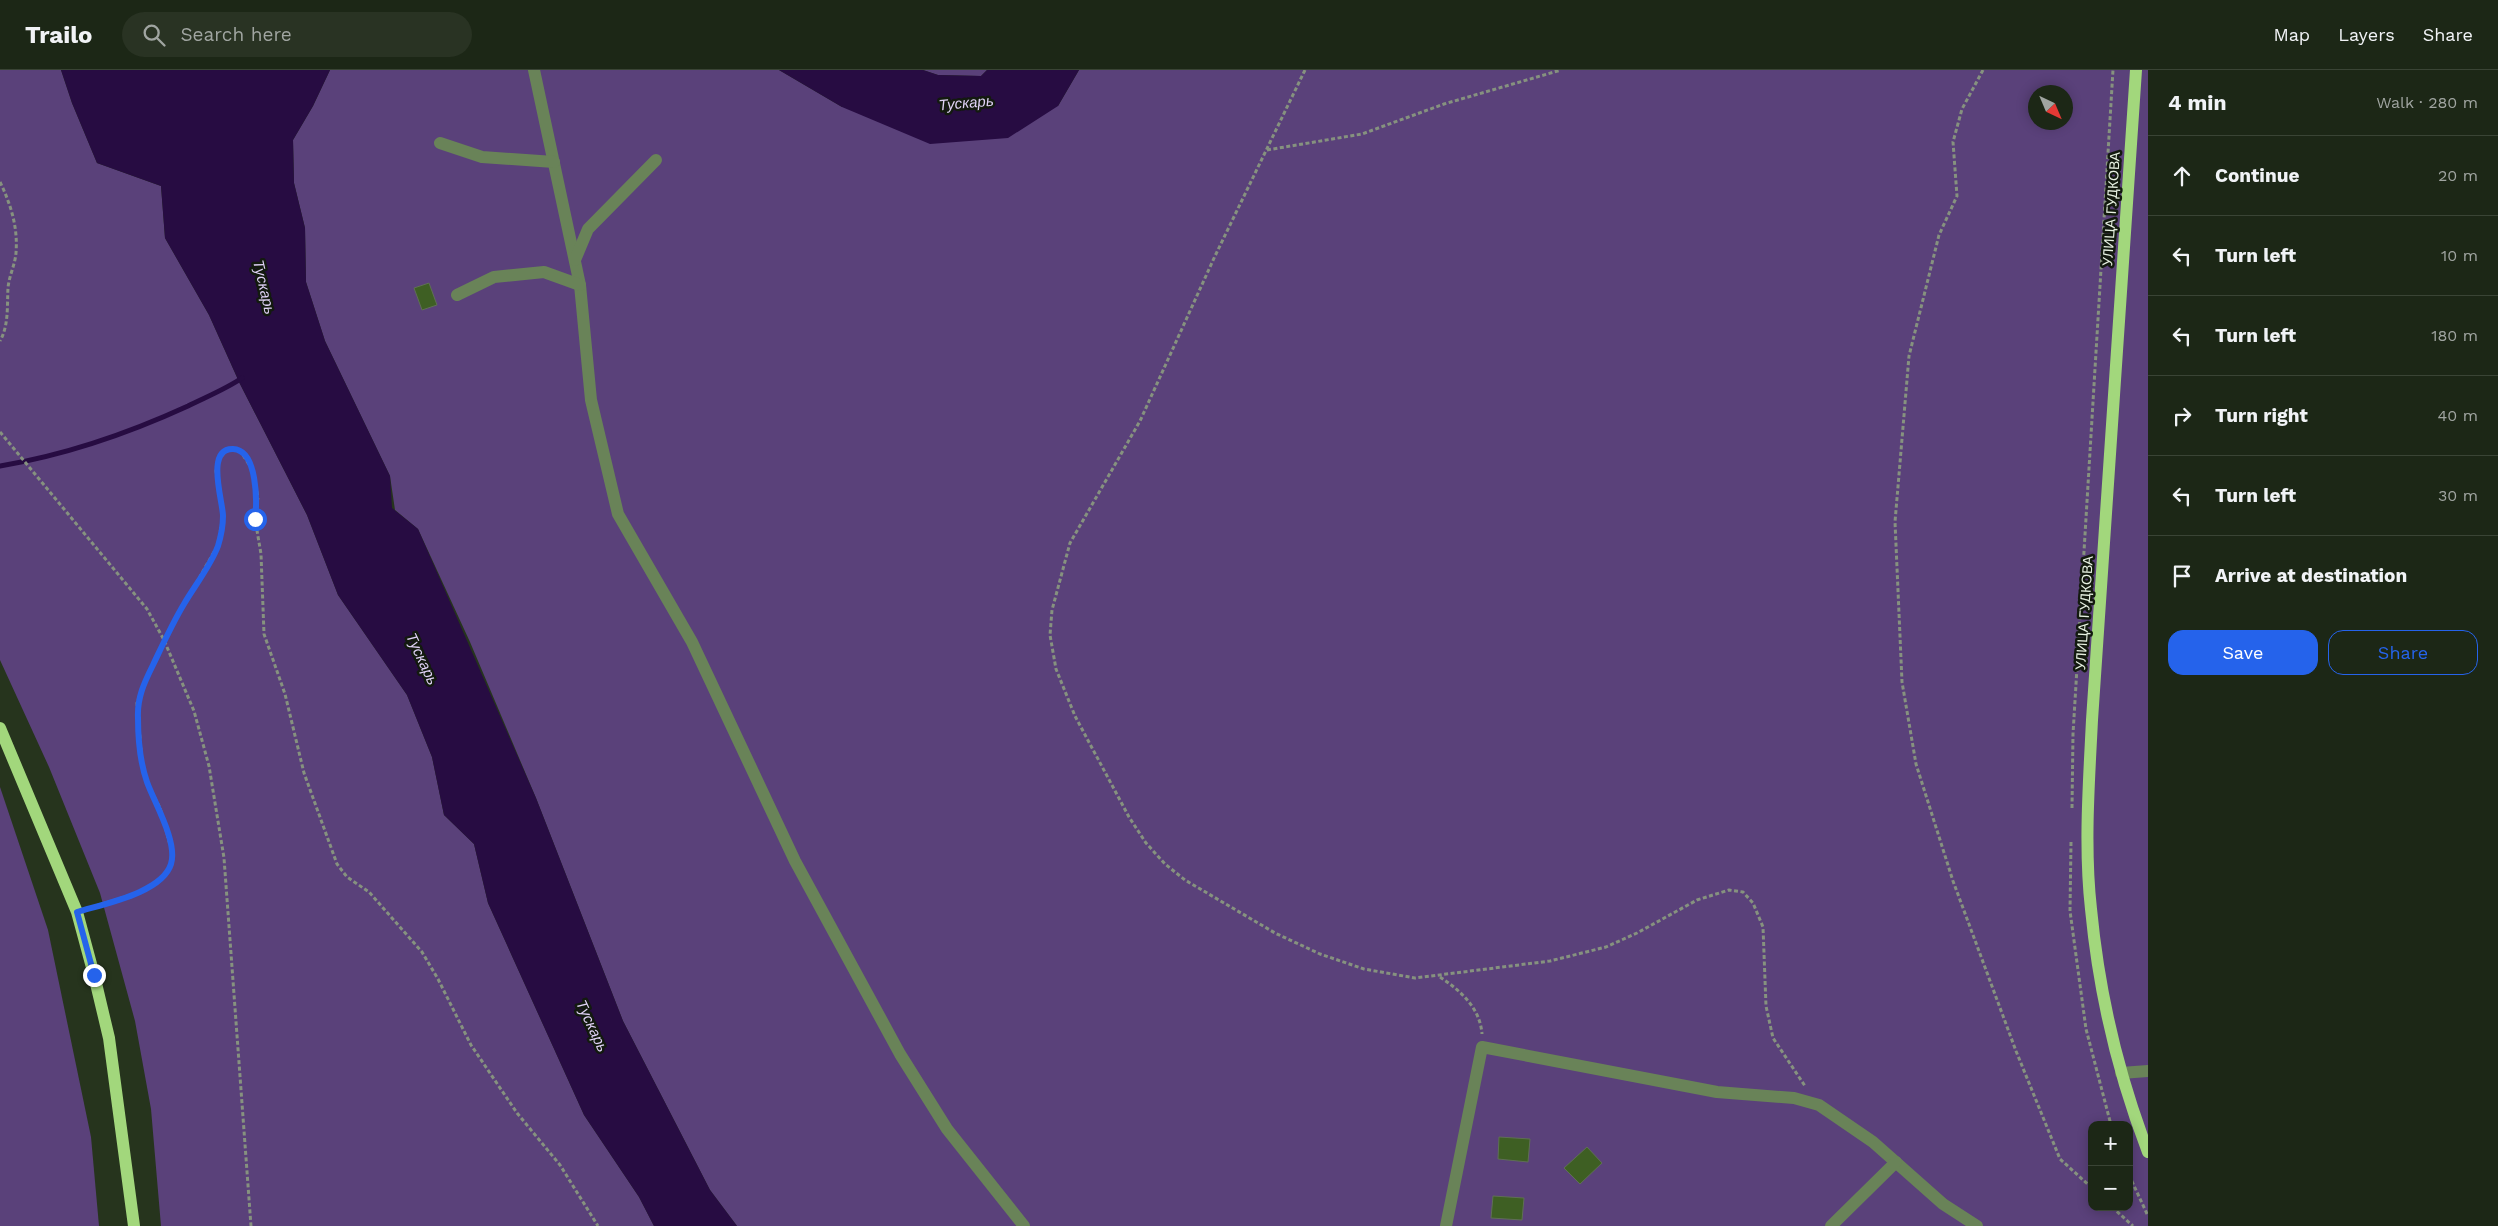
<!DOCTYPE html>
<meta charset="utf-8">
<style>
:root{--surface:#1c2716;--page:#293323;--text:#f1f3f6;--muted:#a0a5a1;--line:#3a4435;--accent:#2563eb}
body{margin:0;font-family:"Work Sans",sans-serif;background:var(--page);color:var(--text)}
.controls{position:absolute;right:15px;bottom:15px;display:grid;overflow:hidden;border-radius:10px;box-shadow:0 2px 12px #0003}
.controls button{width:45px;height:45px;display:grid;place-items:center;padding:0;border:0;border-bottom:1px solid var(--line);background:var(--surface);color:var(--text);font:25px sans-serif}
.compass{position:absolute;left:2028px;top:15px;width:45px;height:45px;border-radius:50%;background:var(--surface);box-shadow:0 2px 12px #0003;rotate:136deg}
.stop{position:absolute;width:15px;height:15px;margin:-11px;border:4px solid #2563eb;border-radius:50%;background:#fff}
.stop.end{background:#2563eb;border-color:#fff;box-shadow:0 1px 5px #0008}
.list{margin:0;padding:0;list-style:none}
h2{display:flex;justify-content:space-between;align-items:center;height:65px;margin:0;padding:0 20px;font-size:21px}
h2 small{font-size:16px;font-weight:400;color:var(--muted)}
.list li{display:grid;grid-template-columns:32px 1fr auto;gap:15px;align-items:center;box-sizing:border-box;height:80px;padding:0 20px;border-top:1px solid var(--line)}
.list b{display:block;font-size:19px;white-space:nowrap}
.list em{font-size:16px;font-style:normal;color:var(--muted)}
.actions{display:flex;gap:10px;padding:15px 20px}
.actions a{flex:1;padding:11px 0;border:1px solid var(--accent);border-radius:15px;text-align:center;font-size:18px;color:var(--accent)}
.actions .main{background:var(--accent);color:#fff}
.icon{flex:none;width:28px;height:28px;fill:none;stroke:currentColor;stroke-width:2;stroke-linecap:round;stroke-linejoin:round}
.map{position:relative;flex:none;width:2148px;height:1156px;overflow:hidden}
header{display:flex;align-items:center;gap:30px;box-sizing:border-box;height:70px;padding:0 25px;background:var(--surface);border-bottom:1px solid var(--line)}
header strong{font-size:24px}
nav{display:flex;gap:28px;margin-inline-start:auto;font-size:18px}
.search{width:350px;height:45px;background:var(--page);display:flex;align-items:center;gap:12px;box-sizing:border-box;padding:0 18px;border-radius:28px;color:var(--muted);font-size:19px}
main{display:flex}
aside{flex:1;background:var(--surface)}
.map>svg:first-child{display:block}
.green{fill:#5a417a;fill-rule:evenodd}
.water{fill:#270c42}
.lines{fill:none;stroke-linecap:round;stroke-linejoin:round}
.stream{stroke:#270c42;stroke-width:5}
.building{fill:#3e5f23;stroke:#5f6f55}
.path{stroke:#86927f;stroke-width:3;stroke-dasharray:4 2.5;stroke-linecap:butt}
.minor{stroke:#698358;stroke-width:12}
.major{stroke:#a2d77c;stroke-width:12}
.route{stroke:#2563eb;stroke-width:6}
.labels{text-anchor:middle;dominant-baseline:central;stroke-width:5;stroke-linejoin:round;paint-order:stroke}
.street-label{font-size:14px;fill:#e7f1e2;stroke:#131a0f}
.water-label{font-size:15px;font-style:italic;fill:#dfd1f5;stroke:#131a0f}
</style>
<header>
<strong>Trailo</strong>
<div class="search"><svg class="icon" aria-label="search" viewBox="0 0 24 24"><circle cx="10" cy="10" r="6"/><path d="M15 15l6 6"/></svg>Search here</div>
<nav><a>Map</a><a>Layers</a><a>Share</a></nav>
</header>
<main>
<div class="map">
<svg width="2148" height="1156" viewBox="0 0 2148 1156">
<rect width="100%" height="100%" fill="#26341d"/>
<g class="green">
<path d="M0,0h61l11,33 25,60 64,23 4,52 44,77 31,69 67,131 31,80 69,100 25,62 12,58 30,29 14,59 96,212 55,82 15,29h-493l-10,-117 -16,-88 -35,-128 -51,-126 -49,-107z"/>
<path d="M330,0h449l63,37 216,-1 21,-36h1069v1156h-1411l-27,-36 -87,-169 -87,-223 -66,-156 -52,-113 -23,-19 -5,-34 -65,-135 -19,-59 -1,-54 -11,-45 -1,-43 20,-34zM2036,22h30v30h-30zM2092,1055h37v82h-37z"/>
<path d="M923,0h64l-6,6 -43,-1z"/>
<path d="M0,717l48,143 43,207 8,89h-99z"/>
</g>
<g class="water">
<path d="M61,0h269l-17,36 -20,34 1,43 11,45 1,54 19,59 65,135 2,32 26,21 118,269 87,223 87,169 27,36h-83l-15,-29 -55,-82 -96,-212 -14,-59 -30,-29 -12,-58 -25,-62 -69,-100 -31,-80 -67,-131 -31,-69 -44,-77 -4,-52 -64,-23 -25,-60z"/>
<path d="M779,0h144l15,5 43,1 6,-6h92l-21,36 -50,32 -78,6 -88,-37z"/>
</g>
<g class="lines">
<path class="stream" d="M0,396c66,-11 127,-32 188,-60 18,-9 38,-17 54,-28"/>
</g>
<g class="building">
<path d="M429,213l8,22 -15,5 -8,-22z"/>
<path d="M1499,1067l31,2 -2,23 -30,-3z"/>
<path d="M1587,1077l15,16 -22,21 -16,-16z"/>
<path d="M1493,1126l31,2 -2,22 -31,-2z"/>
</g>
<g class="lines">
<g class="path">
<path d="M1305,0l-90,186 -75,165 -70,122 -18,67 -2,25 6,34 19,47 54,101 17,26 19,21 20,16 90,53 45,21 44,15 51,9 135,-17 56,-14 31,-14 60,-33 32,-10 14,2 10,11 10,24 3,79 7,32 32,48"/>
<path d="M1983,0l-21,39 -9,33 4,54 -18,39 -30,121 -14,166 7,160 14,82 37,117 63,170 44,108 32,29"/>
<path d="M1267,80l95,-16 82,-30 117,-34"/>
<path d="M0,112c11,23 18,45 16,71 -1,12 -7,23 -8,35 -1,17 1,37 -8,53"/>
<path d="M0,362l147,177 17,31 30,71 15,55 15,92 27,368"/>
<path d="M2072,738l1,-74 40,-664"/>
<path d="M2071,772l-1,69 16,118 25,96"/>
<path d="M89,838l52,-16 22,-14 8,-14 1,-12 -12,-44 -13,-25 -5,-21 -5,-59 4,-12 23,-51 54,-95 5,-30 -7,-44 3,-12 7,-8 7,-2 8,3 11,17 6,28 -3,22 6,35 3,80 21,60 19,79 33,91 10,13 22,15 53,60 16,27 33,66 46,68 43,52 38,61"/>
<path d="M1440,907c21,14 40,31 42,57"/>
<path d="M2129,1105l19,41"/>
<path d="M2112,1137l21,19"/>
</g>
<g class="minor">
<path d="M534,0l46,215 11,115 27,114 74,128 103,219 105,193 47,75 77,97"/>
<path d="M440,73l42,14 72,5"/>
<path d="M575,190l13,-31 68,-69"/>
<path d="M457,225l37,-18 50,-5 36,13"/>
<path d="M2121,1003l27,-2"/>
<path d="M1446,1156l36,-179 235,45 77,6 25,7 54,37 70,62 34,22"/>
<path d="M1831,1156l65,-64"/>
</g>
<g class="major">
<path d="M2136,0l-44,650c-3,62 -8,127 -1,189 8,84 27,165 57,243"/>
<path d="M0,658l77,184 17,63 15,63 25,188"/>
</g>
</g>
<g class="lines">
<path class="route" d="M94,905l-17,-63c26,-8 85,-19 94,-48 7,-22 -17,-62 -24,-82 -7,-20 -9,-43 -9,-64 -1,-20 6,-35 15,-53 10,-21 19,-41 31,-61 11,-19 26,-37 34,-58 3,-10 5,-20 5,-30 0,-14 -18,-68 10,-67 25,1 24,54 22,70"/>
</g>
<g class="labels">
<g class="street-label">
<text transform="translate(2111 139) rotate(-86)">УЛИЦА ГУДКОВА</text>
<text transform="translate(2084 543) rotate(-86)">УЛИЦА ГУДКОВА</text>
</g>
<g class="water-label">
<text transform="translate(966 33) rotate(-5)">Тускарь</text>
<text transform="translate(264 217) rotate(77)">Тускарь</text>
<text transform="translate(422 589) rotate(65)">Тускарь</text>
<text transform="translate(592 956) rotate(65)">Тускарь</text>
</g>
</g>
</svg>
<div class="controls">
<button>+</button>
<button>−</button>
</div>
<svg class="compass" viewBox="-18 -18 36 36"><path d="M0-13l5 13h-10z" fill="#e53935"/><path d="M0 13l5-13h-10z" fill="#a0a5a1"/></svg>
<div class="stop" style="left:255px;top:449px"></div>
<div class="stop end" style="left:94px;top:905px"></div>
</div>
<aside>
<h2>4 min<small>Walk · 280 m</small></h2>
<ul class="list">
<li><svg class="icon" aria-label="ahead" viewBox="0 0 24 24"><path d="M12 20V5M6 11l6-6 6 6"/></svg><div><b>Continue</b></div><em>20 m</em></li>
<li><svg class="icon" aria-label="left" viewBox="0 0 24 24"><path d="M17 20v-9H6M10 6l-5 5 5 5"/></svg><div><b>Turn left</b></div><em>10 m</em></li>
<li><svg class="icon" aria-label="left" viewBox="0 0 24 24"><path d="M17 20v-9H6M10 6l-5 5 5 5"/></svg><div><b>Turn left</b></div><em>180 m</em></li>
<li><svg class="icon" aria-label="right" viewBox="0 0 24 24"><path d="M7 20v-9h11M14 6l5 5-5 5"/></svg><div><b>Turn right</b></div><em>40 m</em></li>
<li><svg class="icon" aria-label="left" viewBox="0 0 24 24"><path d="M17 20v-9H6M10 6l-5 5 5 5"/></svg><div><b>Turn left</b></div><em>30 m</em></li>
<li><svg class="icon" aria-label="arrive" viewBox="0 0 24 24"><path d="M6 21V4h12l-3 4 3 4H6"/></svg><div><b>Arrive at destination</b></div></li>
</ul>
<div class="actions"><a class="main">Save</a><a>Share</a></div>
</aside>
</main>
